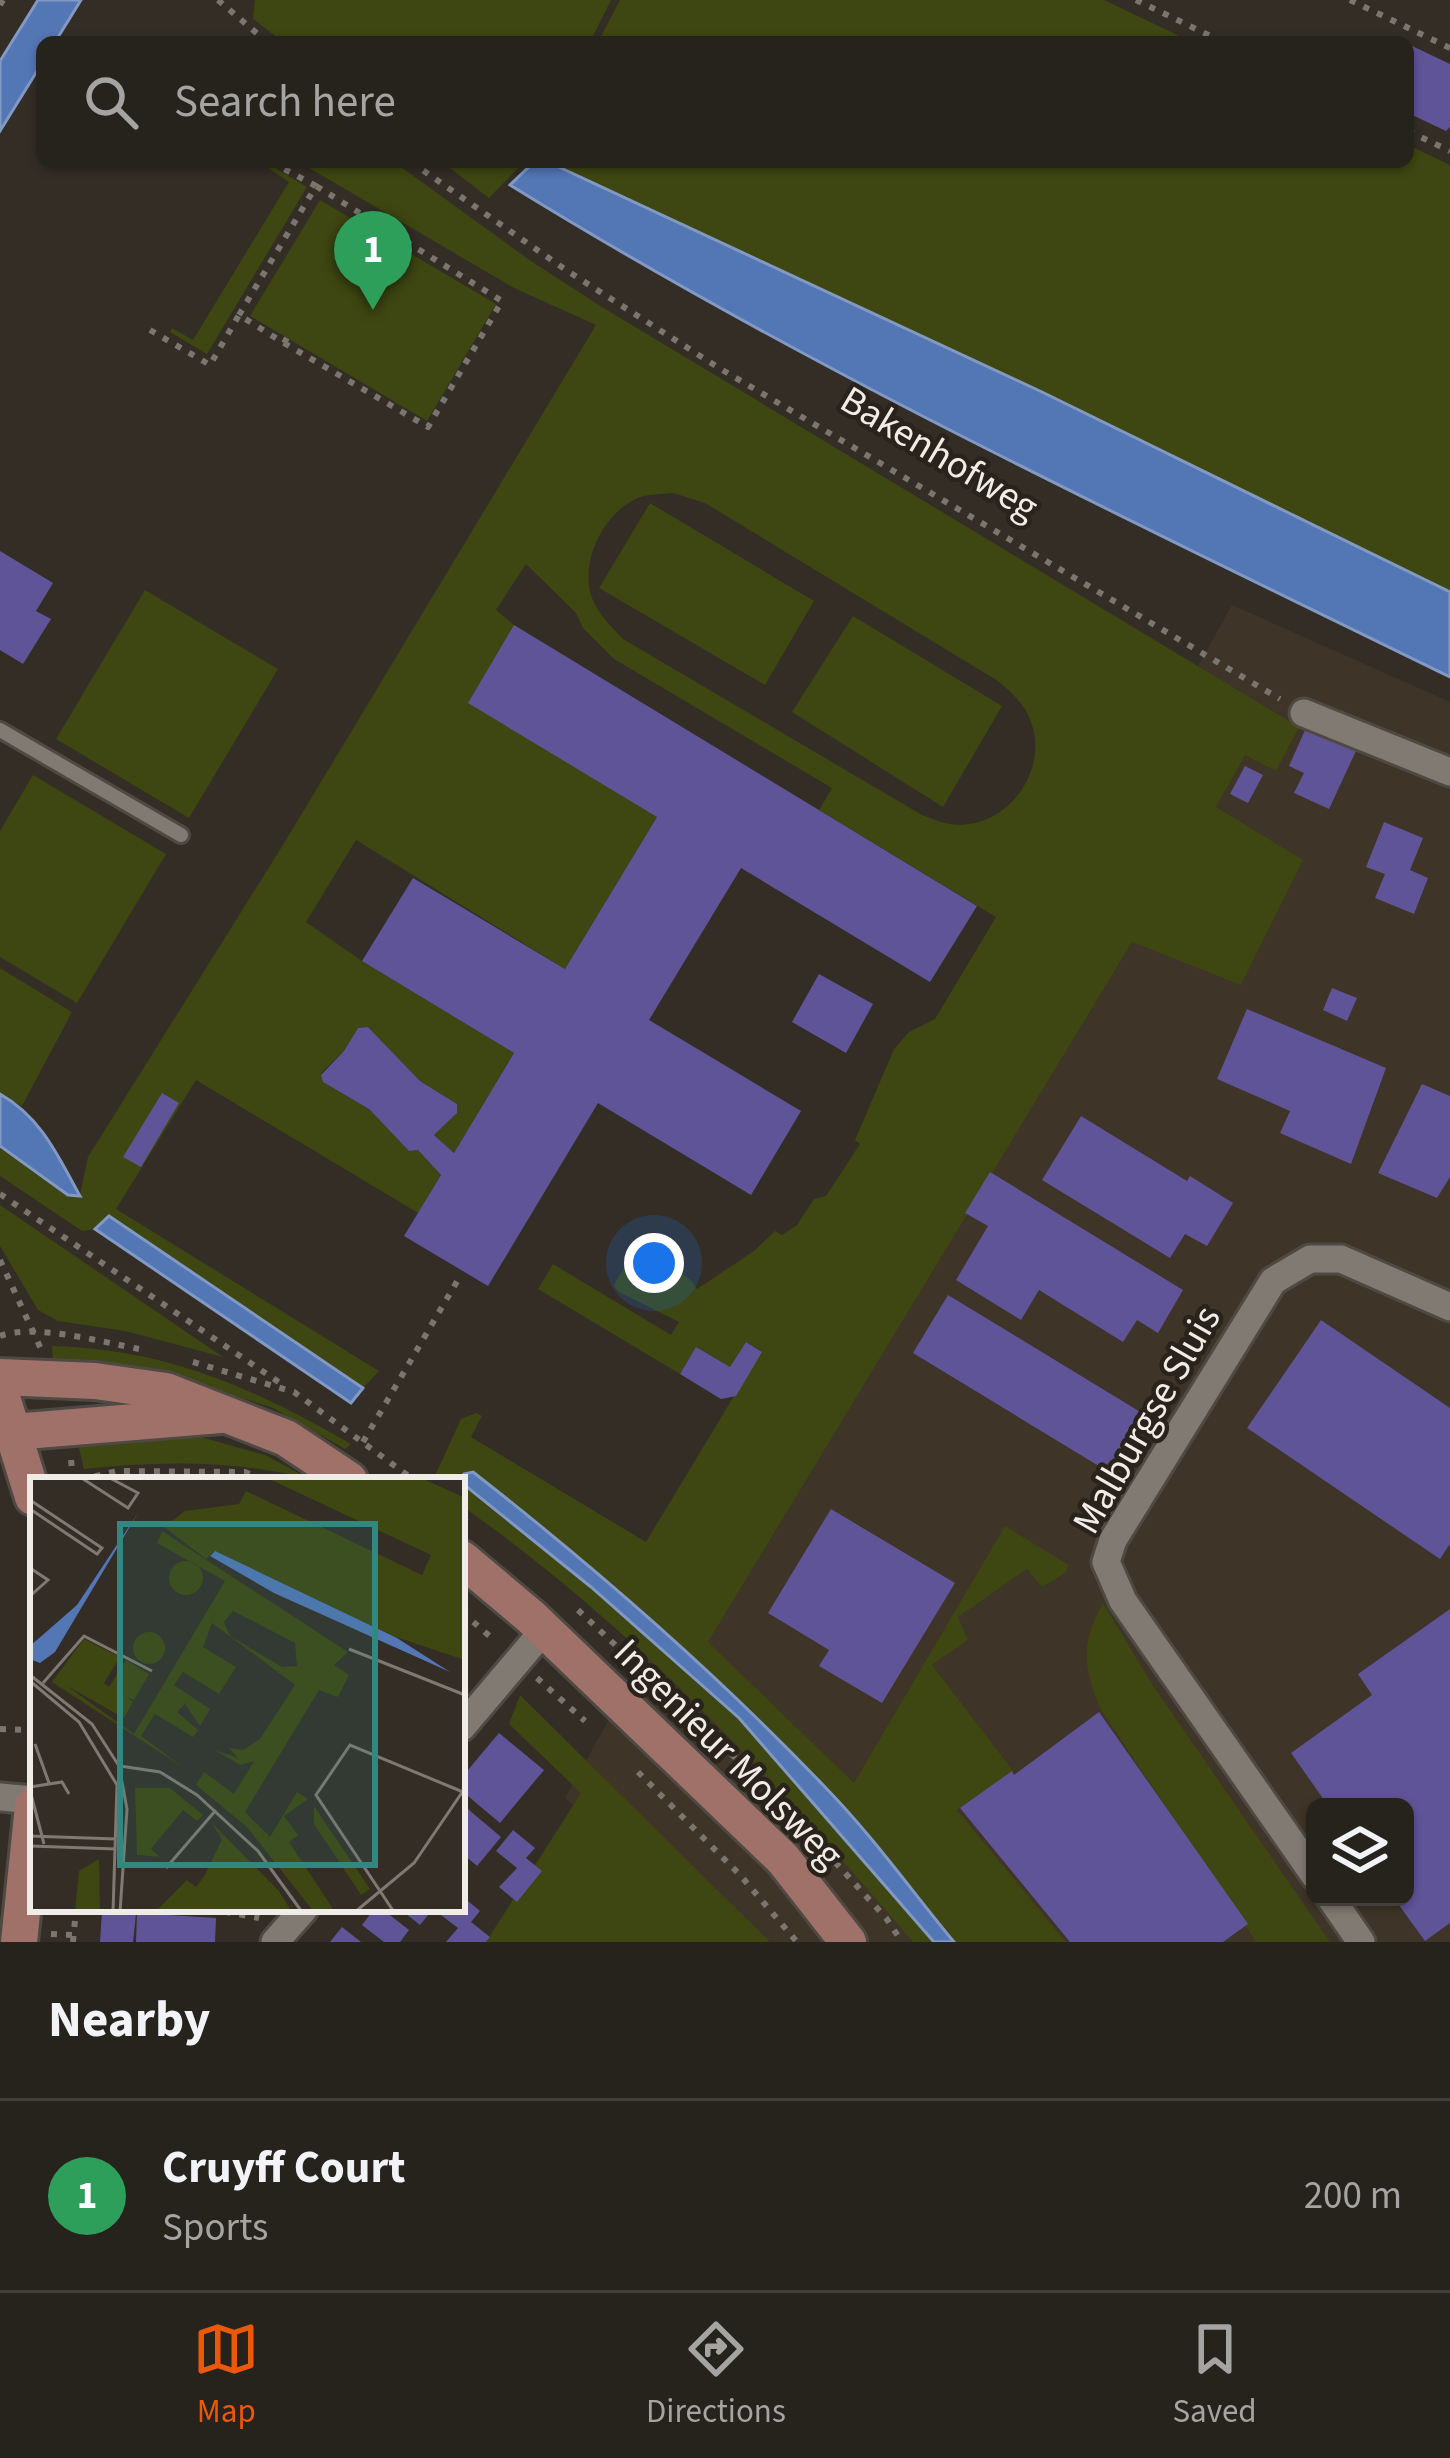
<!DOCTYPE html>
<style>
:root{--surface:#26221c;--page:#322f29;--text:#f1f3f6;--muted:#a4a4a3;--line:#423f3b;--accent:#ea580c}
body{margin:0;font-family:"Source Sans 3",sans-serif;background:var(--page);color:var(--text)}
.controls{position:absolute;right:36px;bottom:36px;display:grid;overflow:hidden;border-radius:18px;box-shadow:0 3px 9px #0004}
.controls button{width:108px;height:108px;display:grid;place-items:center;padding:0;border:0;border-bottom:3px solid var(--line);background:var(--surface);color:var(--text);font:60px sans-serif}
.you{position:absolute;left:654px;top:1263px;width:42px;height:42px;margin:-30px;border:9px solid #fff;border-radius:50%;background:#1a73e8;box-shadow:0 0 0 18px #1a73e833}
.badge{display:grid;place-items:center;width:78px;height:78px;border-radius:50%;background:var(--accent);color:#fff;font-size:39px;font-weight:700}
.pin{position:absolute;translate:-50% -99px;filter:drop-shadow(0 3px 6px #0008)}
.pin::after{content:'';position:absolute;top:63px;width:42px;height:36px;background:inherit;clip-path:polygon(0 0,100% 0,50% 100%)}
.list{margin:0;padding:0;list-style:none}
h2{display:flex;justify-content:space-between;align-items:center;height:156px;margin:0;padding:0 48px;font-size:51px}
h2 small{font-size:39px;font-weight:400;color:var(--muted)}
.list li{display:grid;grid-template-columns:78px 1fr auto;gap:36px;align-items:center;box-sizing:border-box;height:192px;padding:0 48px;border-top:3px solid var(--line)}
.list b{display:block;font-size:45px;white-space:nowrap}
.list p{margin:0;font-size:39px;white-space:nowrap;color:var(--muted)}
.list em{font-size:39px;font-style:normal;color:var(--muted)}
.icon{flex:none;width:66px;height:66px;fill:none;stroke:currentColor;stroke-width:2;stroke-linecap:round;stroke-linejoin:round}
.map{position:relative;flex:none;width:1450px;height:1942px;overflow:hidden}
.search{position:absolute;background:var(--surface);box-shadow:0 3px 9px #0004;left:36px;right:36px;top:36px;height:132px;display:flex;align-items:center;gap:30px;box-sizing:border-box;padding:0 42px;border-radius:18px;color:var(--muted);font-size:45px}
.sheet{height:348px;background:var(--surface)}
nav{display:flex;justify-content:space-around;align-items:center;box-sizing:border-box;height:168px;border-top:3px solid var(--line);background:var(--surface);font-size:33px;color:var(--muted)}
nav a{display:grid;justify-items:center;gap:6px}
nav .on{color:var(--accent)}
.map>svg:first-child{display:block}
.built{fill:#3e3427;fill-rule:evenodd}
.green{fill:#3e4611;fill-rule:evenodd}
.water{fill:#5376b5;stroke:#8299c4;stroke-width:3}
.building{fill:#605498}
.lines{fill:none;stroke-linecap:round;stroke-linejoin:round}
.lane-casing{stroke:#4e4943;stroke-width:20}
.street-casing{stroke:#4e4943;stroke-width:33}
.secondary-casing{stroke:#4e4943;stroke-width:42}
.path{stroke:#7a756f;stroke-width:6;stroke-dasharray:6 9;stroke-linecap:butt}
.lane{stroke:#817a72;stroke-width:14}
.street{stroke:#817a72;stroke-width:27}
.secondary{stroke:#9f7168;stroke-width:36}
.labels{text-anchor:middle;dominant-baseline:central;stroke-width:9;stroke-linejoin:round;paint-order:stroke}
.street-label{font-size:39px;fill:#f0ece7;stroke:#29231c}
.inset-road{fill:none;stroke:#7f7973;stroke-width:3}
.view{fill:#318880;fill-opacity:0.15;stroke:#318880;stroke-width:6}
.inset-edge{fill:none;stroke:#f0ece7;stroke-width:6}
</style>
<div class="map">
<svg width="1450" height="1942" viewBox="0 0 1450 1942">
<rect width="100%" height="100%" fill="#332d26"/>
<path class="built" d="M1232,605l218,97v1240h-738l-147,-144zM1315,1807h90v90h-90z"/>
<g class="green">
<path d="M255,0h356l-21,42h-307l-30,-23z"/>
<path d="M620,0h484l88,42h-594z"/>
<path d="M1408,145l42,20v427l-408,-200 -494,-230h860z"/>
<path d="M299,162h95l137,99 71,46 697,420 -23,44 -31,-16 -29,52 87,53 -62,125 -109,-43 -424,700 146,141 151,-257 64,39 -4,8 -23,14 -15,-18 -69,48 10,23 -36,25 82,107 -57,38 109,132h-153c-139,-163 -274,-311 -451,-436v-26h-29l28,-61 15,-6 6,3 -11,21 175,105 115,-191 -15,-9 -16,25 -34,-20 -16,27 -142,-85 15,-25 118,71 8,-13 -60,-30 -5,-6c6,-16 19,-30 36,-33 14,14 39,19 47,36l57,-38 21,-20 7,4 15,-10 17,-26 12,-3 34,-52 -5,-4 39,-91 15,-17 26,-13 61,-102 -177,-107 13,-22 -218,-129 -31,-31 -7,-15 -50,-49 -30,46 18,15 143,192 -92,152 -209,-129 -50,82 56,39 152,92 -60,100 -20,-18 23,-22v-9l-37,-23 -52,-54 -10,1 -14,23 -23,22 2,9 46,27 40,42 9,-1 23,25 -23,38 -222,-133 -80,129 263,162 -16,17 -253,-172 -15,13 -13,2 -82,-55v-30l68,49h12l8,-38 198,-317 310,-515 -82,-37zM673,493l32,10 293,178c15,13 28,24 34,44 16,50 -29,107 -82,99 -9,-1 -19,-6 -28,-9l-299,-176c-13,-14 -29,-29 -33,-48 -8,-36 18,-85 54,-95 9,-2 20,-2 29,-3z"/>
<path d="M442,162h82l-35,36z"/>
<path d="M270,165l37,22 -100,167 -37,-22 2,-4 21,12 96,-158 -21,-14z"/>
<path d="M320,200l176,104 -69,117 -177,-105z"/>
<path d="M650,503l164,98 -49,84 -166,-97z"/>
<path d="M145,590l133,79 -89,149 -133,-79z"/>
<path d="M853,616l149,90 -59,101 -151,-95z"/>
<path d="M33,775l133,79 -89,149 -77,-46v-126z"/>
<path d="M0,968l72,44 -50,94 -22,-12z"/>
<path d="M0,1205l223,152 -98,-26 -67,-10 -20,-11 -38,-64z"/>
<path d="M52,1346c115,3 202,42 299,98l-6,5 -72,-41 -82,-26 -138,-19z"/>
<path d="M190,1434l75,21 43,23c-76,-18 -147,-17 -224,-9l-7,-29z"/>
<path d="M1103,1603l49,81 178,258h-74l-155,-232c-18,-43 -21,-66 2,-107z"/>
<path d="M520,1695l250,247h-284l95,-149 -72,-69z"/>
</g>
<g class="water">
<path d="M38,0h43l-26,42h-13v21l-42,68v-70z"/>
<path d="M534,162h14l494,230 408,200v85c-318,-156 -639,-306 -940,-492z"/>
<path d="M0,1094c41,23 58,62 80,102l-12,-1 -68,-49z"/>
<path d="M109,1216l254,172 -12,15 -256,-174z"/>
<path d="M473,1472c124,97 242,200 351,314 47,48 87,104 130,156h-20l-195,-224 -148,-131 -129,-104 2,-9z"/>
</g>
<g class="building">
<path d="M1408,44l42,20v63l-4,4 -38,-18z"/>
<path d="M0,551l53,32 -17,28 15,8 -28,45 -23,-14z"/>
<path d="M514,625l463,281 -47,76 -189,-114 -92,152 152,91 -50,84 -153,-92 -110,183 -84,-50 37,-61 -23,-25 -9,1 -40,-42 -46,-27 -2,-7 23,-24 14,-23 10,-1 52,54 37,23v9l-23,22 20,18 60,-100 -152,-92 51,-83 152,91 92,-152 -189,-114z"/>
<path d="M1306,728l50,23 -27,58 -35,-16 10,-20 -15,-7z"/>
<path d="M1245,766l18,9 -15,28 -18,-9z"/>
<path d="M1384,822l39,16 -13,32 18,8 -14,36 -39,-16 10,-24 -19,-7z"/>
<path d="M819,974l54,30 -27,49 -54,-31z"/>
<path d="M1332,988l25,10 -10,23 -24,-11z"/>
<path d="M1247,1009l139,59 -35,96 -71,-31 10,-22 -73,-32z"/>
<path d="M1422,1084l28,12v81l-13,21 -59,-25z"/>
<path d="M162,1093l17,10 -38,64 -18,-10z"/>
<path d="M1081,1116l106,65 3,-5 43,27 -26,43 -22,-12 -15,24 -128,-78z"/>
<path d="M990,1172l193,118 -25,43 -21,-13 -14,22 -84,-52 -18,30 -65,-40 32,-54 -23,-13z"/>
<path d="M948,1295l194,118 -35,58 -194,-118z"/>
<path d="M1321,1320l129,88v136l-10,15 -193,-131z"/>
<path d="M746,1342l16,10 -26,44 -15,3 -41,-25 16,-27 34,20z"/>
<path d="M831,1509l124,74 -73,120 -63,-37 10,-16 -61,-37z"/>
<path d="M1450,1609v314l-25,18 -32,-44h12v-90h-76l-38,-54 81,-58 -14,-21z"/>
<path d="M1099,1712l149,212 -25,18h-153l-110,-134 52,-37 2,4z"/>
<path d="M499,1733l45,37 -44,53 -38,-32v-14z"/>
<path d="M462,1804l39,33 -24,29 -15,-13z"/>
<path d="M513,1830l22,18 -9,10 16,13 -25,31 -18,-15 18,-19 -21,-17z"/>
<path d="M462,1896l18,15 -9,11 19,15 -4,5h-40l12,-14 -17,-13 5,-6h16z"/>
<path d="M374,1909h8l27,21 -9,12h-16l-22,-17z"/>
<path d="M400,1909h33l-13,16z"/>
<path d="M102,1912l34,2 -3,28h-33z"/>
<path d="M137,1913l79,5 -1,24h-79z"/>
<path d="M342,1927l19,15h-31z"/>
</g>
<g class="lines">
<g class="lane-casing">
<path id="lane" d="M0,730l181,105"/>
</g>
<g class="street-casing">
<g id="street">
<path d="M1304,713l146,59"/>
<path d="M462,1727l82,-97"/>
<path d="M0,1797l33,3"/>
<path d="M1315,1876l-192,-275 -17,-39 7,-22 160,-259 37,-22h31l109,48"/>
<path d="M1330,1897l31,45"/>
<path d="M275,1942l29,-33"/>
</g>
</g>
<g class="secondary-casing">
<g id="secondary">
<path d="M0,1377l95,4 71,10 120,47 63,42"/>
<path d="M0,1391l33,106"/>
<path d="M0,1433l220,-18"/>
<path d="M462,1559l69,58 252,242 65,83"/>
<path d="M19,1942l14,-136"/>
</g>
</g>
<g class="path">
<path d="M218,0l49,42"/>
<path d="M1136,0l87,42"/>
<path d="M1350,0l100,48"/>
<path d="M0,5l3,-5"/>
<path d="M1408,131l42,20"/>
<path d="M411,162l155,108 153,98 561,331"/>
<path d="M239,315l77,-129 -45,-24"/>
<path d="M150,330l60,35 29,-50 45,28 3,-5"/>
<path d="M284,343l144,84 74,-126 -186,-115"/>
<path d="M0,1194l286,193"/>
<path d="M0,1260l41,89"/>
<path d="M0,1336c34,-13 102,6 139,13"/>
<path d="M193,1362l101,30 120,88"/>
<path d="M363,1442l96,-164"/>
<path d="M71,1460l2,20"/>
<path d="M80,1480l37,-9 128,1 19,8"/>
<path d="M462,1518l12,9"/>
<path d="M578,1610l199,187 29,33"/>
<path d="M462,1612l33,29"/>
<path d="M537,1678l48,43"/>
<path d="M0,1729l33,1"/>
<path d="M638,1772l103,104 56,66"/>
<path d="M815,1840l71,78 16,24"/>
<path d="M210,1909l49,9"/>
<path d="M51,1934l22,1"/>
<path d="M73,1942l3,-33"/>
</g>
<use href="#lane" class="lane"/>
<use href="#street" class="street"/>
<use href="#secondary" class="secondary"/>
</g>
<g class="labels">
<g class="street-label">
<text transform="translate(939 454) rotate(31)">Bakenhofweg</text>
<text transform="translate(1147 1420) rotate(-60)">Malburgse Sluis</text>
<text transform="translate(728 1754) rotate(45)">Ingenieur Molsweg</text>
</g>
</g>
<g transform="translate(30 1477)">
<rect width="435" height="435" fill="#332d26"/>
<path d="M235,0h154l46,21v162l-75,-25 -176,-84 -8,8 -42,-32 21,-16 54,-7 7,-13 176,84 9,-20zM132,54l186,121 -14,13 15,10 -11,22 -19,-7 -74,122 25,25 27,-45 11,7 -24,17 14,19 -9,7 46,70h-21l-67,-85 -51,-42 8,-13 30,22 20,-33 -14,4 -25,-15 23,8 -9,-10 14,2 17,-11 35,-54 -83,-62 -9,24 33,20 -17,27 -36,-22 -9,13 36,24 -10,17 -15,-22 -8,8 21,18 -5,7 -38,-23 -14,22 43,32 -132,-86 32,-43 36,18 -16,26 5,4 17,-27 23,14 -15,26 -7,-3 6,5 -9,16 -57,-32 67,48 91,-153 -68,-38zM203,134l62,32 2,23 -15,1 -52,-31 -6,-14zM139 101a17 17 0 1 1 34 0a17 17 0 1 1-34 0ZM103 171a16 16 0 1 1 32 0a16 16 0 1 1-32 0ZM105,311h35l33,27 -6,6 -14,-11 -32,39 9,8 -23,-2zM284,329l56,83 -9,6 -47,-71zM181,345l68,69 13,21h-137l32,-32 9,7 9,-12 17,-36zM69,382l1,53h-25l4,-41z" fill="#3e4611" fill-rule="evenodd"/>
<path d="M108,36l-83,139 -15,11 -10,-4v-13l47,-41zM185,74l182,87 53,34 -176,-79 -64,-37z" fill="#5376b5"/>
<path class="inset-road" d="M50,0l48,31 10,-15 -30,-16M0,23l72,48 -5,6 -67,-45M0,91l18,12 -18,16M319,172l116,46M0,198l62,49 27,42 8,43 -7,103M0,204l49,41 38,63 -4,127M13,206l41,-47 68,35M5,267l14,39M90,289l40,6 37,23 61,56 44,61M0,310l32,-5 7,12M0,313l14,54M0,359l86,3M0,369l86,3M136,391l50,-58M325,435l59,-49 49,-72M364,435l-78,-117 34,-50 113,47"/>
<path class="view" d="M90,47h255v341h-255z"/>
<rect width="435" height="435" class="inset-edge"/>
</g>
</svg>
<div class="controls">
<button><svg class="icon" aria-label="layers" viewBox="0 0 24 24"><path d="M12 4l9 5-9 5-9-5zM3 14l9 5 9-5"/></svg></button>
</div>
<div class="you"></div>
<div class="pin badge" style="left:373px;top:310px;background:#2e9e5b">1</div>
<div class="search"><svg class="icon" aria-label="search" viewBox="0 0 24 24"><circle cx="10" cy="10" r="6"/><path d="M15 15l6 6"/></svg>Search here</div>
</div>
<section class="sheet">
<h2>Nearby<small></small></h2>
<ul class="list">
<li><span class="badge" style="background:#2e9e5b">1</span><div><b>Cruyff Court</b><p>Sports</p></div><em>200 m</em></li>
</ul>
</section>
<nav>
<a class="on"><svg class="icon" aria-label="map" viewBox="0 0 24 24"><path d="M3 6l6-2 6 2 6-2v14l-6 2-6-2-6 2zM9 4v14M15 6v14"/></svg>Map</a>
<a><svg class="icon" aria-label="directions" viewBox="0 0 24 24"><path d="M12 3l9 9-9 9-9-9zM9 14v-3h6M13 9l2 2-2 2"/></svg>Directions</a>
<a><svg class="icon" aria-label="saved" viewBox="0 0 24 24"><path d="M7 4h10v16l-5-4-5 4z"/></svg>Saved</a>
</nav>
